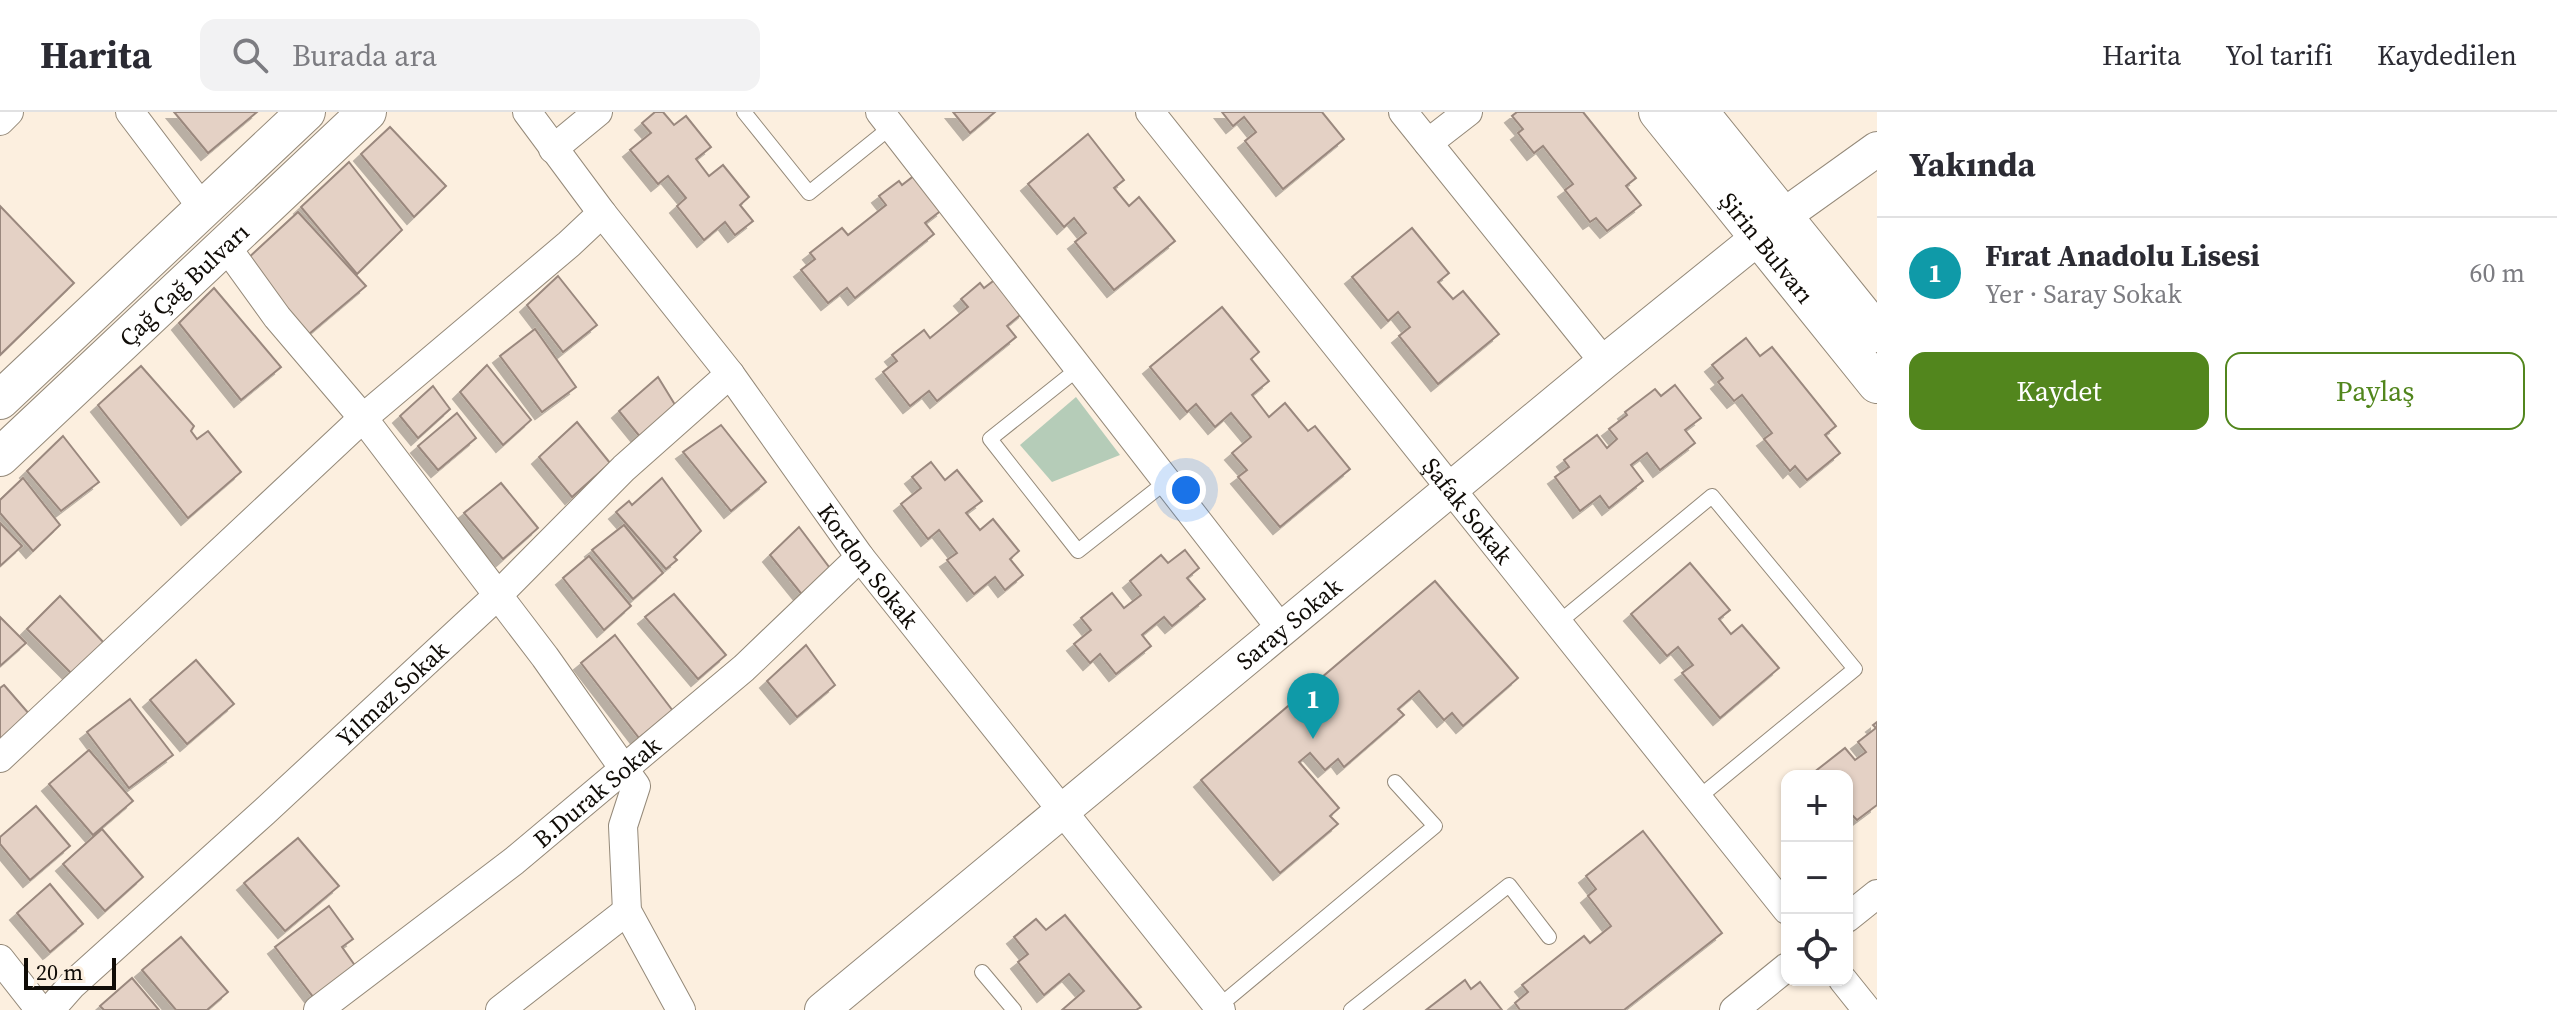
<!DOCTYPE html>
<html lang="tr">
<meta charset="utf-8">
<style>
:root{--surface:#fff;--page:#f2f2f3;--text:#2b2b33;--muted:#7c7c81;--line:#e1e1e2;--accent:#52861d}
body{margin:0;font-family:"Source Serif 4",serif;background:var(--page);color:var(--text)}
.controls{position:absolute;right:24px;bottom:24px;display:grid;overflow:hidden;border-radius:16px;box-shadow:0 2px 6px #0004}
.controls button{width:72px;height:72px;display:grid;place-items:center;padding:0;border:0;border-bottom:2px solid var(--line);background:var(--surface);color:var(--text);font:40px sans-serif}
.scale{position:absolute;left:24px;bottom:20px;width:92px;box-sizing:border-box;padding-left:8px;border:4px solid #100c07;border-top:0;font-size:22px;line-height:28px;white-space:nowrap;color:#100c07;-webkit-text-stroke:6px #fcefdf;paint-order:stroke}
.you{position:absolute;left:1186px;top:378px;width:28px;height:28px;margin:-20px;border:6px solid #fff;border-radius:50%;background:#1a73e8;box-shadow:0 0 0 12px #1a73e833}
.badge{display:grid;place-items:center;width:52px;height:52px;border-radius:50%;background:var(--accent);color:#fff;font-size:26px;font-weight:700}
.pin{position:absolute;translate:-50% -66px;filter:drop-shadow(0 2px 4px #0008)}
.pin::after{content:'';position:absolute;top:42px;width:28px;height:24px;background:inherit;clip-path:polygon(0 0,100% 0,50% 100%)}
.list{margin:0;padding:0;list-style:none}
h2{display:flex;justify-content:space-between;align-items:center;height:104px;margin:0;padding:0 32px;font-size:34px}
h2 small{font-size:26px;font-weight:400;color:var(--muted)}
.list li{display:grid;grid-template-columns:52px 1fr auto;gap:24px;align-items:center;box-sizing:border-box;height:112px;padding:0 32px;border-top:2px solid var(--line)}
.list b{display:block;font-size:30px;white-space:nowrap}
.list p{margin:0;font-size:26px;white-space:nowrap;color:var(--muted)}
.list em{font-size:26px;font-style:normal;color:var(--muted)}
.actions{display:flex;gap:16px;padding:24px 32px}
.actions a{flex:1;padding:18px 0;border:2px solid var(--accent);border-radius:16px;text-align:center;font-size:28px;color:var(--accent)}
.actions .main{background:var(--accent);color:#fff}
.icon{flex:none;width:44px;height:44px;fill:none;stroke:currentColor;stroke-width:2;stroke-linecap:round;stroke-linejoin:round}
.map{position:relative;flex:none;width:1877px;height:898px;overflow:hidden}
header{display:flex;align-items:center;gap:48px;box-sizing:border-box;height:112px;padding:0 40px;background:var(--surface);border-bottom:2px solid var(--line)}
header strong{font-size:38px}
nav{display:flex;gap:44px;margin-inline-start:auto;font-size:28px}
.search{width:560px;height:72px;background:var(--page);display:flex;align-items:center;gap:20px;box-sizing:border-box;padding:0 28px;border-radius:16px;color:var(--muted);font-size:30px}
main{display:flex}
aside{flex:1;background:var(--surface)}
.map>svg:first-child{display:block}
.green{fill:#b5ccb8}
.building{fill:#e4d1c5;stroke:#9a887e;stroke-width:2;filter:url(#shadow)}
.lines{fill:none;stroke-linecap:round;stroke-linejoin:round}
.service-casing{stroke:#948979;stroke-width:16}
.minor-casing{stroke:#948979;stroke-width:30}
.tertiary-casing{stroke:#948979;stroke-width:36}
.secondary-casing{stroke:#948979;stroke-width:40}
.service{stroke:#fff;stroke-width:14}
.minor{stroke:#fff;stroke-width:28}
.tertiary{stroke:#fff;stroke-width:34}
.secondary{stroke:#fff;stroke-width:38}
.labels{text-anchor:middle;dominant-baseline:central;stroke-width:7;stroke-linejoin:round;paint-order:stroke}
.street-label{font-size:24px;fill:#100c07;stroke:#fcefdf}
</style>
<header>
<strong>Harita</strong>
<div class="search"><svg class="icon" aria-label="search" viewBox="0 0 24 24"><circle cx="10" cy="10" r="6"/><path d="M15 15l6 6"/></svg>Burada ara</div>
<nav><a>Harita</a><a>Yol tarifi</a><a>Kaydedilen</a></nav>
</header>
<main>
<div class="map">
<svg width="1877" height="898" viewBox="0 0 1877 898">
<defs>
<filter id="shadow"><feDropShadow dx="-7" dy="7" stdDeviation="0" flood-color="#0004"/></filter>
</defs>
<rect width="100%" height="100%" fill="#fcefdf"/>
<path class="green" d="M1076,285l44,58 -68,27 -32,-37z"/>
<g class="building">
<path d="M174,0h83l-49,41z"/>
<path d="M655,0h8l11,13 12,-9 25,31 -15,12 13,17 14,-11 26,32 -9,8 13,16 -18,14 -10,-13 -21,18 -27,-34 9,-8 -18,-22 -10,8 -28,-34 21,-17 -9,-10z"/>
<path d="M953,0h42l-25,21z"/>
<path d="M1222,0h100l22,27 -61,50 -38,-48 11,-9 -12,-15 -11,9z"/>
<path d="M1517,0h66l53,66 -10,8 15,19 -34,26 -11,-13 -6,4 -25,-32 8,-6 -30,-38 -9,7 -16,-20 5,-4 -11,-13z"/>
<path d="M390,15l56,59 -32,31 -53,-63z"/>
<path d="M1088,22l36,46 -10,8 15,18 10,-9 36,44 -61,49 -39,-48 11,-9 -12,-15 -10,9 -36,-43z"/>
<path d="M349,50l53,68 -45,44 -56,-67z"/>
<path d="M915,63l28,34 -18,14 9,11 -79,64 -8,-10 -19,15 -27,-33 14,-11 -5,-6 32,-25 6,7 38,-30 -7,-9 20,-15 3,4z"/>
<path d="M0,94l74,77 -74,72z"/>
<path d="M298,100l68,74 -57,48 -64,-73z"/>
<path d="M1412,116l37,45 -11,9 15,17 10,-8 36,43 -61,50 -39,-48 11,-9 -12,-15 -10,9 -36,-44z"/>
<path d="M558,164l39,49 -34,27 -36,-47z"/>
<path d="M997,166l28,33 -18,15 9,11 -79,64 -8,-10 -19,15 -27,-34 14,-11 -5,-6 32,-25 6,8 38,-31 -7,-8 19,-16 4,5z"/>
<path d="M214,176l67,79 -40,33 -62,-77z"/>
<path d="M1222,195l37,45 -8,7 18,22 -17,14 17,22 16,-14 23,28 7,-5 35,43 -70,58 -42,-50 9,-7 -15,-17 19,-16 -20,-24 -16,14 -19,-23 -9,8 -37,-45z"/>
<path d="M535,217l41,58 -34,25 -42,-56z"/>
<path d="M1746,226l14,18 12,-9 64,79 -11,9 15,18 -33,27 -12,-14 -5,5 -26,-32 8,-6 -30,-38 -8,6 -16,-19 5,-4 -11,-13z"/>
<path d="M487,253l44,55 -28,25 -43,-53z"/>
<path d="M141,254l53,60 -3,5 6,8 11,-8 33,41 -53,46 -90,-113z"/>
<path d="M658,265l19,31 -36,30 -22,-27z"/>
<path d="M1675,273l26,33 -16,12 10,13 -35,27 -13,-17 -16,12 12,16 -34,27 -9,-12 -20,15 -25,-34 14,-10 -5,-7 33,-25 10,13 10,-9 -8,-10 18,-14 -2,-3 30,-23 6,7z"/>
<path d="M433,274l17,23 -32,29 -18,-22z"/>
<path d="M457,301l19,25 -38,32 -20,-24z"/>
<path d="M577,310l33,41 -38,34 -33,-40z"/>
<path d="M721,313l45,57 -35,29 -48,-59z"/>
<path d="M63,324l36,46 -38,29 -34,-40z"/>
<path d="M931,350l14,18 12,-10 25,31 -16,12 14,17 13,-11 26,32 -9,8 13,16 -18,15 -10,-13 -21,17 -27,-34 10,-7 -18,-23 -11,9 -27,-35 20,-16 -9,-11z"/>
<path d="M23,366l37,47 -27,26 -33,-38v-13z"/>
<path d="M662,366l39,53 -27,26 3,3 -11,9 -50,-57 13,-11 3,4z"/>
<path d="M501,371l37,45 -35,31 -39,-46z"/>
<path d="M0,411l22,23 -22,20z"/>
<path d="M624,413l39,48 -30,26 -41,-49z"/>
<path d="M799,415l36,48 -27,27 -38,-47z"/>
<path d="M1185,438l14,18 -12,10 18,21 -33,27 -8,-9 -22,18 9,11 -35,28 -16,-20 -10,9 -16,-19 17,-14 -10,-12 31,-25 12,15 17,-13 -11,-14 31,-26 7,8z"/>
<path d="M589,444l42,50 -27,24 -41,-52z"/>
<path d="M1690,451l40,47 -11,9 12,15 11,-9 37,43 -59,50 -38,-45 11,-8 -15,-18 -11,9 -36,-42z"/>
<path d="M1435,469l83,97 -55,48 -11,-13 -8,7 -25,-29 -21,18 6,6 -60,52 -6,-8 -13,11 -15,-17 -11,9 40,46 -9,8 8,8 -58,49 -79,-93z"/>
<path d="M674,482l52,61 -28,24 -53,-62z"/>
<path d="M60,484l45,48 -33,30 -45,-45z"/>
<path d="M0,505l26,26 -26,23z"/>
<path d="M615,523l58,76 -34,27 -58,-75z"/>
<path d="M806,533l29,40 -38,32 -30,-36z"/>
<path d="M196,548l38,44 -47,40 -37,-44z"/>
<path d="M4,573l26,30 -30,26v-53z"/>
<path d="M130,587l43,56 -44,33 -42,-56z"/>
<path d="M1877,610v83l-20,15 -10,-10v-34h-32l-2,-3 32,-25 10,12 11,-8 -8,-10 18,-14 -3,-3z"/>
<path d="M89,638l44,51 -40,34 -44,-51z"/>
<path d="M36,694l34,40 -40,34 -30,-36v-7z"/>
<path d="M102,717l41,48 -38,34 -42,-47z"/>
<path d="M1643,719l79,102 -98,77h-104l-5,-7 13,-11 -6,-7 62,-49 6,7 21,-17 -23,-30 8,-7 -10,-13z"/>
<path d="M298,726l41,48 -54,45 -41,-48z"/>
<path d="M50,772l33,40 -33,28 -33,-39z"/>
<path d="M329,794l24,33 -11,8 14,20 -42,31 -39,-51z"/>
<path d="M1065,803l76,92 -5,3h-74l22,-19 -15,-17 -25,21 -26,-33 10,-8 -14,-17 22,-18 10,11z"/>
<path d="M181,825l47,55 -21,18h-31l-34,-40z"/>
<path d="M132,866l27,32h-55l-4,-4z"/>
<path d="M1465,868l6,9 9,-7 22,28h-76z"/>
</g>
<g class="lines">
<g class="service-casing">
<g id="service">
<path d="M744,0l65,81 82,-66"/>
<path d="M1079,256l-89,71 88,112 89,-70"/>
<path d="M1558,511l154,-127 143,173 -157,129"/>
<path d="M982,860l32,38"/>
<path d="M1218,895l217,-181 -40,-44"/>
<path d="M1351,898l158,-125 40,52"/>
</g>
</g>
<g class="minor-casing">
<g id="minor">
<path d="M130,0l74,98"/>
<path id="s1" d="M527,0l75,101 128,161 130,183 361,453"/>
<path d="M880,0l402,518"/>
<path id="s2" d="M1150,0l637,798"/>
<path d="M1403,0l201,250"/>
<path d="M0,9l9,-9"/>
<path d="M1428,31l40,-31"/>
<path d="M553,37l45,-37"/>
<path d="M225,133l52,72 86,101 182,239 91,129 -13,40 4,85 54,99"/>
<path d="M0,646l363,-340 206,-174 33,-31"/>
<path d="M1847,806l30,-24"/>
<path d="M0,847l40,51"/>
<path d="M1843,868l24,30"/>
<path id="s3" d="M50,898l22,-25 192,-173 233,-216 127,-128 106,-94"/>
<path id="s4" d="M318,898l196,-149 230,-193 116,-111"/>
<path d="M500,898l127,-99"/>
<path d="M1734,898l53,-43"/>
</g>
</g>
<g class="tertiary-casing">
<g id="tertiary">
<path d="M1782,105l95,-68"/>
<path id="s5" d="M822,898l782,-648 155,-125"/>
</g>
</g>
<g class="secondary-casing">
<g id="secondary">
<path id="s6" d="M1658,0l219,272"/>
<path d="M1699,0l178,221"/>
<path d="M0,288l306,-288"/>
<path id="s7" d="M0,345l367,-345"/>
</g>
</g>
<use href="#service" class="service"/>
<use href="#minor" class="minor"/>
<use href="#tertiary" class="tertiary"/>
<use href="#secondary" class="secondary"/>
</g>
<g class="labels">
<g class="street-label">
<text stroke="none"><textPath href="#s6" startOffset="174">Şirin Bulvarı</textPath></text>
<text stroke="none"><textPath href="#s7" startOffset="252">Çağ Çağ Bulvarı</textPath></text>
<text stroke="none"><textPath href="#s2" startOffset="510">Şafak Sokak</textPath></text>
<text stroke="none"><textPath href="#s1" startOffset="568">Kordon Sokak</textPath></text>
<text stroke="none"><textPath href="#s5" startOffset="606">Saray Sokak</textPath></text>
<text stroke="none"><textPath href="#s3" startOffset="466">Yılmaz Sokak</textPath></text>
<text stroke="none"><textPath href="#s4" startOffset="354">B.Durak Sokak</textPath></text>
</g>
</g>
</svg>
<div class="controls">
<button>+</button>
<button>−</button>
<button><svg class="icon" aria-label="locate" viewBox="0 0 24 24"><circle cx="12" cy="12" r="6"/><path d="M12 2v4M12 18v4M2 12h4M18 12h4"/></svg></button>
</div>
<div class="scale">20 m</div>
<div class="you"></div>
<div class="pin badge" style="left:1313px;top:627px;background:#0f9aa8">1</div>
</div>
<aside>
<h2>Yakında<small></small></h2>
<ul class="list">
<li><span class="badge" style="background:#0f9aa8">1</span><div><b>Fırat Anadolu Lisesi</b><p>Yer · Saray Sokak</p></div><em>60 m</em></li>
</ul>
<div class="actions"><a class="main">Kaydet</a><a>Paylaş</a></div>
</aside>
</main>
